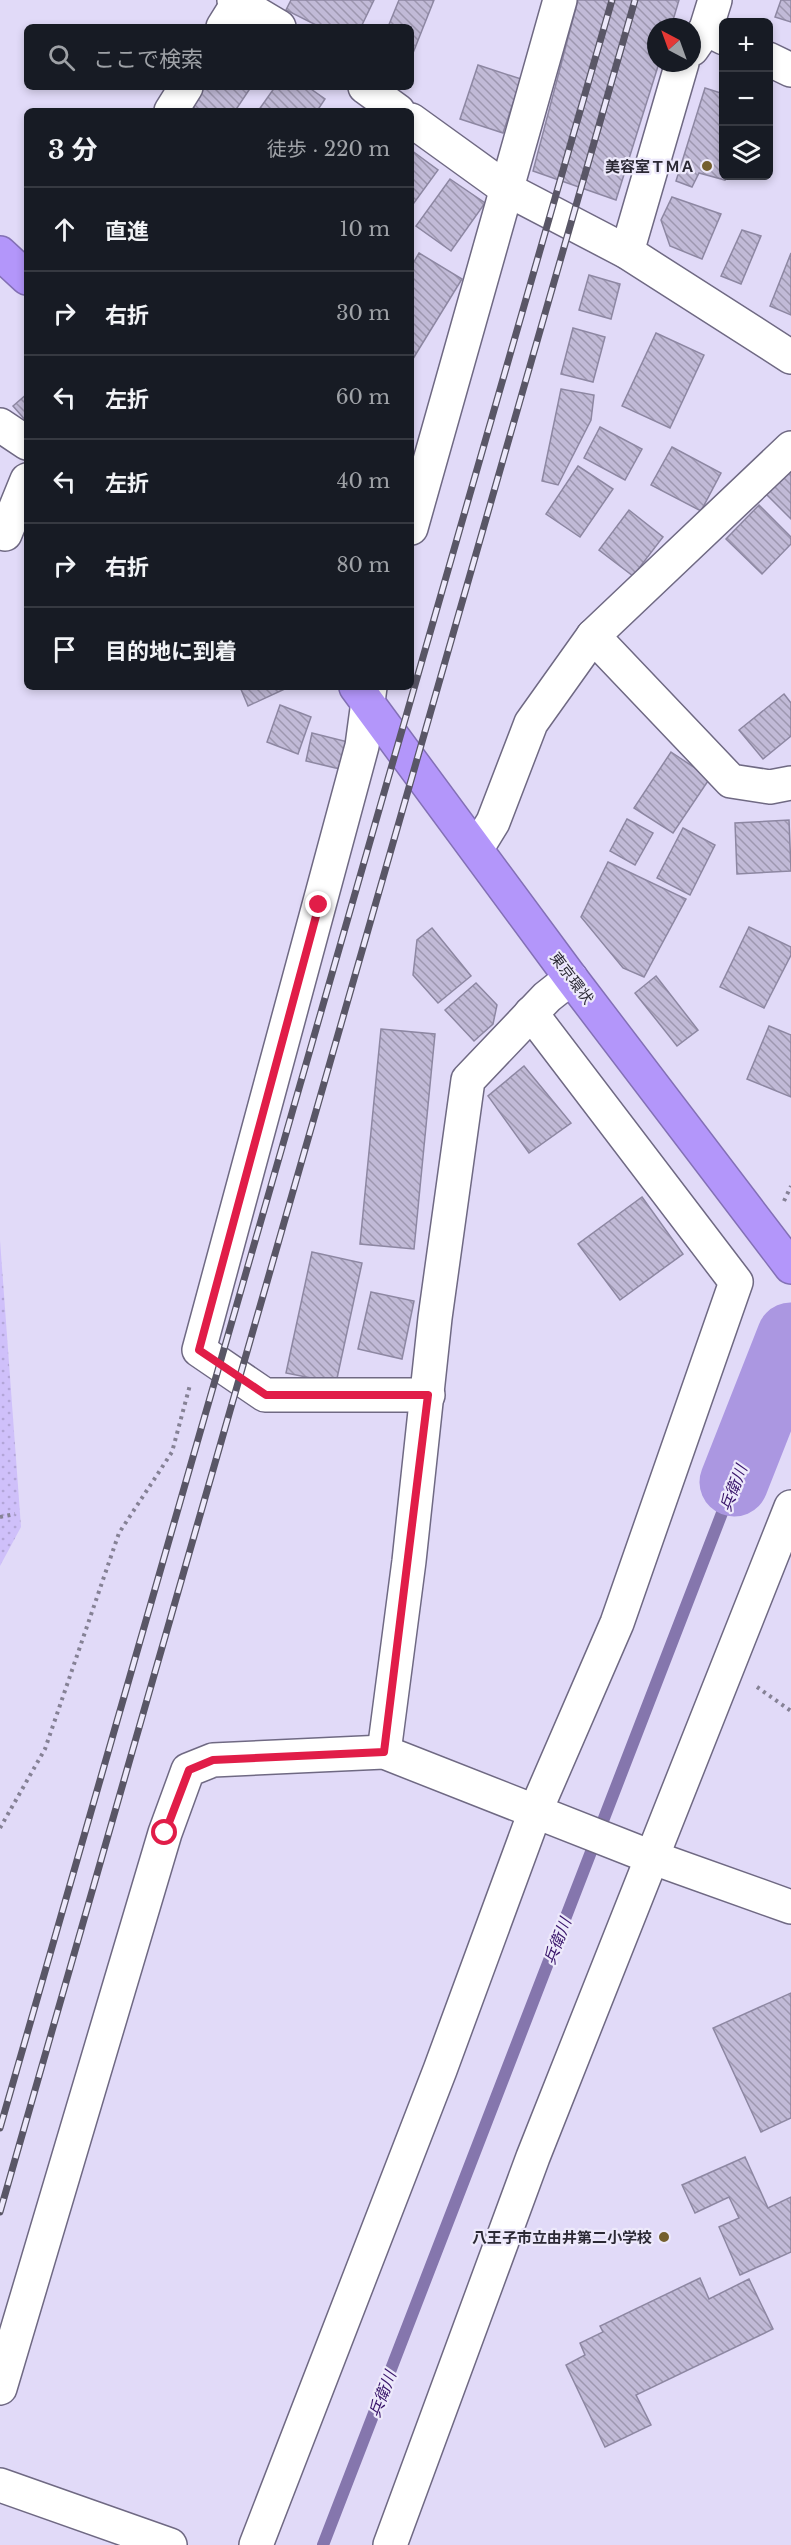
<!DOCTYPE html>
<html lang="ja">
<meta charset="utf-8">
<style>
:root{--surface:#171b24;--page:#20242c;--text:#f1f3f6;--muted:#9ea1a6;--line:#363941}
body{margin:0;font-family:"Libre Baskerville","Noto Sans JP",serif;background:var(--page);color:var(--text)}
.controls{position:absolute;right:18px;top:18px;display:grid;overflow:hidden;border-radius:9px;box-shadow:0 3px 9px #0003}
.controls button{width:54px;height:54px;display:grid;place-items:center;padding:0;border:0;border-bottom:2px solid var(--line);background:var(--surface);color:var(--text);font:30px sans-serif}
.compass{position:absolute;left:647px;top:18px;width:54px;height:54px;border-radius:50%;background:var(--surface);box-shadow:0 3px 9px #0003;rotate:319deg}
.stop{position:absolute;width:18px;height:18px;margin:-14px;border:4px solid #e11d48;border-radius:50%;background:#fff}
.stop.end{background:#e11d48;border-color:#fff;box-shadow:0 2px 6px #0008}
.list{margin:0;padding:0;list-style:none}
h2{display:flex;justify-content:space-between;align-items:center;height:78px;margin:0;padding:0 24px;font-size:26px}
h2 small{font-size:20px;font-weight:400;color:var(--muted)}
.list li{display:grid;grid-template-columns:39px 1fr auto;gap:18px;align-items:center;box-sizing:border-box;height:84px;padding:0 24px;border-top:2px solid var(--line)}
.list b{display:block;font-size:22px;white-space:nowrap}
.list em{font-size:20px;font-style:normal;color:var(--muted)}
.icon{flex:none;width:33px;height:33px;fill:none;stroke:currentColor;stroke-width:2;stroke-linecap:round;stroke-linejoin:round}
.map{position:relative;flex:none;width:791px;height:2545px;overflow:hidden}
.search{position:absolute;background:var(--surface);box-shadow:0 3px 9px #0003;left:24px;top:24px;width:390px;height:66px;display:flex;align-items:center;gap:15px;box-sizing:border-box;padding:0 21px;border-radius:9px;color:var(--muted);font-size:22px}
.panel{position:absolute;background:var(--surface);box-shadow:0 3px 9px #0003;left:24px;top:108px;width:390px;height:582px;border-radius:9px}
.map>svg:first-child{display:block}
.green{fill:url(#green-dots)}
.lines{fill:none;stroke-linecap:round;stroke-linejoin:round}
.stream{stroke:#8576ad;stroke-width:12}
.river{stroke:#ab97e1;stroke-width:69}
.building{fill:url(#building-back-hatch);stroke:#8d87a2;stroke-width:1.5}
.minor-casing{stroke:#6f6983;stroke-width:36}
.highway-casing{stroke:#8370b5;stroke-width:36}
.path{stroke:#858195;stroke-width:4;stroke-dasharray:3 4.5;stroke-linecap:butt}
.minor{stroke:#fff;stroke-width:33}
.highway{stroke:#b396fa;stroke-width:33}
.rail-casing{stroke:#595666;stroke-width:7}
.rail{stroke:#ede9fb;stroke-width:4.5;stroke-dasharray:14;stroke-linecap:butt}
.route{stroke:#e11d48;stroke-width:8}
.poi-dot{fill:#745f2e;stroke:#ede9fb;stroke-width:2}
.labels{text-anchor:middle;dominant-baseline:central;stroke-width:4.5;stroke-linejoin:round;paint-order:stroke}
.poi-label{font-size:15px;font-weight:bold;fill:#2b2934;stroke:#ede9fb;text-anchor:end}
.street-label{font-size:15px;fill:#2b2934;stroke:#ede9fb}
.water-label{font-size:16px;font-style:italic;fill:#38146a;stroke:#ede9fb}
</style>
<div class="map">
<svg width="791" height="2545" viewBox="0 0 791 2545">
<defs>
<pattern id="green-dots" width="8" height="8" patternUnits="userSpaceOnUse" patternTransform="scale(1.5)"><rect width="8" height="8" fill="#cfc0fa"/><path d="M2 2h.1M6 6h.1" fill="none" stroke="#b2a5d7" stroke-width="1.8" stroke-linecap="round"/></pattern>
<pattern id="building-back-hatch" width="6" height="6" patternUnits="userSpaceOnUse" patternTransform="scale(1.5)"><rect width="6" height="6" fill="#c1bad7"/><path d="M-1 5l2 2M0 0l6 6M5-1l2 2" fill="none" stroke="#9d97af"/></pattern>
</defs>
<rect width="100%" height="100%" fill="#e1daf8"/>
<path class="green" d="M0,1240l21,287 -21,39z"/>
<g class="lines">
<path class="stream" d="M323,2545l411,-1063"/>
<path class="river" d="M734,1482l57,-145"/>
</g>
<g class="building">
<path d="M291,0h83l-13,27h-41l-34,-17z"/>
<path d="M399,0h35l-23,58v-31h-23z"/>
<path d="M578,0h101l-8,27h-15v36h3l-43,137 -83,-29z"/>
<path d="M781,0h10v22l-16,-5z"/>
<path d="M478,65l43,14 -18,54 -43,-14z"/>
<path d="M204,87h47l-16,24h-36l-8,-5z"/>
<path d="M275,87h33l17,12 -8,12h-59z"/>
<path d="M705,88l19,6v82h3l-2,4 -26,-7 -7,14 -16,-6z"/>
<path d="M411,150l27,20 -27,37z"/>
<path d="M450,179l35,24 -34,48 -35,-25z"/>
<path d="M672,197l49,17 -19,45 -32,-13 -9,-26z"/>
<path d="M742,230l19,6 -20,48 -20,-8z"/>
<path d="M419,253l43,26 -51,83v-95z"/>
<path d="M791,253v62l-21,-9z"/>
<path d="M589,275l31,9 -9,35 -32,-9z"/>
<path d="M573,328l32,9 -12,45 -32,-8z"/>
<path d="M656,333l48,22 -34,73 -48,-22z"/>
<path d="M561,389l33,6 -3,25 -33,65 -16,-4z"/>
<path d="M27,394v28l-14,-16z"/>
<path d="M600,427l42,22 -17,31 -41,-22z"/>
<path d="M672,447l49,26 -20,38 -50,-26z"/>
<path d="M791,465v54l-27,-27z"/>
<path d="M578,466l35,23 -33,48 -34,-23z"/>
<path d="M759,505l32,32v7l-29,30 -36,-35z"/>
<path d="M629,510l34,27 -30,39 -34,-26z"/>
<path d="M240,687h49l-41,19z"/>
<path d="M784,694l7,9v33l-28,23 -24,-29z"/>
<path d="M280,705l31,12 -13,37 -31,-12z"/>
<path d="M312,733l36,9 -8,27 -34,-8z"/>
<path d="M671,752l39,26 -37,55 -39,-25z"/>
<path d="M627,819l26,14 -18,32 -25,-14z"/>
<path d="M789,820l2,51 -54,3 -2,-51z"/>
<path d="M683,828l32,17 -25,50 -33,-17z"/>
<path d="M608,862l78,37 -42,78 -21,-9 -42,-51z"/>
<path d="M749,927l42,20v8l-27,53 -44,-21z"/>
<path d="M432,928l39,48 -33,27 -25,-28 4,-35z"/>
<path d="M656,976l42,54 -21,16 -42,-53z"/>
<path d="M476,983l21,22 -4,19 -19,17 -29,-31z"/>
<path d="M769,1026l22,9v62l-44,-18z"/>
<path d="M381,1029l54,5 -21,215 -54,-5z"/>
<path d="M524,1066l47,57 -42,30 -41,-57z"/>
<path d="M642,1197l41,57 -63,46 -42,-56z"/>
<path d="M312,1252l50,11 -26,120 -50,-10z"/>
<path d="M371,1292l43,9 -12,58 -44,-10z"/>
<path d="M791,1993v125l-30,14 -48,-104z"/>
<path d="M745,2157l23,51 23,-11v55l-51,23 -21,-48 20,-9 -10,-21 -34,16 -13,-28z"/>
<path d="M700,2278l9,21 40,-20 24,50 -137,66 15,30 -46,22 -39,-82 19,-10 -5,-12 23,-11 -3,-6z"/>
</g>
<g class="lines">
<g class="minor-casing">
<g id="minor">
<path d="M234,0l45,27"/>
<path d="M223,27l15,-24"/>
<path d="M706,29l9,-29"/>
<path d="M692,49l14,-20 18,9"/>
<path d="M768,59l23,11"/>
<path d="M365,87l33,24"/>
<path d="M171,111l15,-24"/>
<path d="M411,120l97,70 119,62 164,105"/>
<path d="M627,252l55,-189"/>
<path d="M0,425l27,18"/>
<path d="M411,528l149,-528"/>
<path d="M5,534l22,-54"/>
<path d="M593,636l138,145 39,6 21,-4"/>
<path d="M370,687l-8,59 -163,604 66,45h163"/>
<path d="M477,848l16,-26 38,-99 62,-87 198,-188"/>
<path d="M384,1752l25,-191 26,-243 33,-238 79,-83 24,-19"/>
<path d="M0,2388l165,-555 23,-63 25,-10 171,-8 267,105 140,50"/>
<path d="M0,2485l170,60"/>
<path d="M256,2545l184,-475 95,-258 82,-189 119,-341 -205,-269"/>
<path d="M390,2545l143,-388 258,-650"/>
</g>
</g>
<g class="highway-casing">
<g id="highway">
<path d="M0,253l27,25"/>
<path d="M356,687l215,291 220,289"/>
</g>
</g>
<g class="path">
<path d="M784,1201l7,-15"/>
<path d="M0,1517l15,-3"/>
<path d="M757,1687l34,24"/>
<path d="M0,1828l45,-79 74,-216 53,-81 18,-67"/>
</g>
<use href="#minor" class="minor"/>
<use href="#highway" class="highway"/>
<g class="rail-casing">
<g id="rail">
<path d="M0,2128l612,-2128"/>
<path d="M0,2212l635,-2212"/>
</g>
</g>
<use href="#rail" class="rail"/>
</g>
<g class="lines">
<path class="route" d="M165,1833l24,-63 24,-10 171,-8 44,-357h-162l-67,-45 120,-445"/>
</g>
<g class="poi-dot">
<circle cx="707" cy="166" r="6"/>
<circle cx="664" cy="2237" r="6"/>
</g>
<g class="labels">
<g class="poi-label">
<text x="695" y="166">美容室ＴＭＡ</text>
<text x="652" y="2237">八王子市立由井第二小学校</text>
</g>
<g class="street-label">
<text transform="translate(572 978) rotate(53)">東京環状</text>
</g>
<g class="water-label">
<text transform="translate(733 1488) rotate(-69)">兵衛川</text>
<text transform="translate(557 1941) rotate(-69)">兵衛川</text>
<text transform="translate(382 2394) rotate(-69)">兵衛川</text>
</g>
</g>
</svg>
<div class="controls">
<button>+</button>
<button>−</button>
<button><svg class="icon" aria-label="layers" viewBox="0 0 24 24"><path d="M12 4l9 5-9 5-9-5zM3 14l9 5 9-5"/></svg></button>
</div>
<svg class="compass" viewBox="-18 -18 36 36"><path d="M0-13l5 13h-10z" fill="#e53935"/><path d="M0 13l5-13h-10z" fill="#9ea1a6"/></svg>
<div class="stop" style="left:165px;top:1833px"></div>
<div class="stop end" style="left:319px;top:905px"></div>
<div class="search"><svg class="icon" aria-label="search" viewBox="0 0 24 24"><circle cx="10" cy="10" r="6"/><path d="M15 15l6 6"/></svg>ここで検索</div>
<section class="panel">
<h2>3 分<small>徒歩 · 220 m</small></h2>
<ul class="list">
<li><svg class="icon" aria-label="ahead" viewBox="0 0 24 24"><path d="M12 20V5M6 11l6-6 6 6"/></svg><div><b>直進</b></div><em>10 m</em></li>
<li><svg class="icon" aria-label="right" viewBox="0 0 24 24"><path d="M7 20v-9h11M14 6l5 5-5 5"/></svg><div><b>右折</b></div><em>30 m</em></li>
<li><svg class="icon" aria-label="left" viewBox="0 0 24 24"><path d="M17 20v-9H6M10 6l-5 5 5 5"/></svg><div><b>左折</b></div><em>60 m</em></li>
<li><svg class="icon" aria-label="left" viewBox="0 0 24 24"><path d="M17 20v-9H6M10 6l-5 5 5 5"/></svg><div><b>左折</b></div><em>40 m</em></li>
<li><svg class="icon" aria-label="right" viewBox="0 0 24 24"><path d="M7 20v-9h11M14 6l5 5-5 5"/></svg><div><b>右折</b></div><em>80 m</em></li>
<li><svg class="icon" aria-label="arrive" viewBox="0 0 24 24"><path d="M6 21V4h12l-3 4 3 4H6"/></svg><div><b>目的地に到着</b></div></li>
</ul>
</section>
</div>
